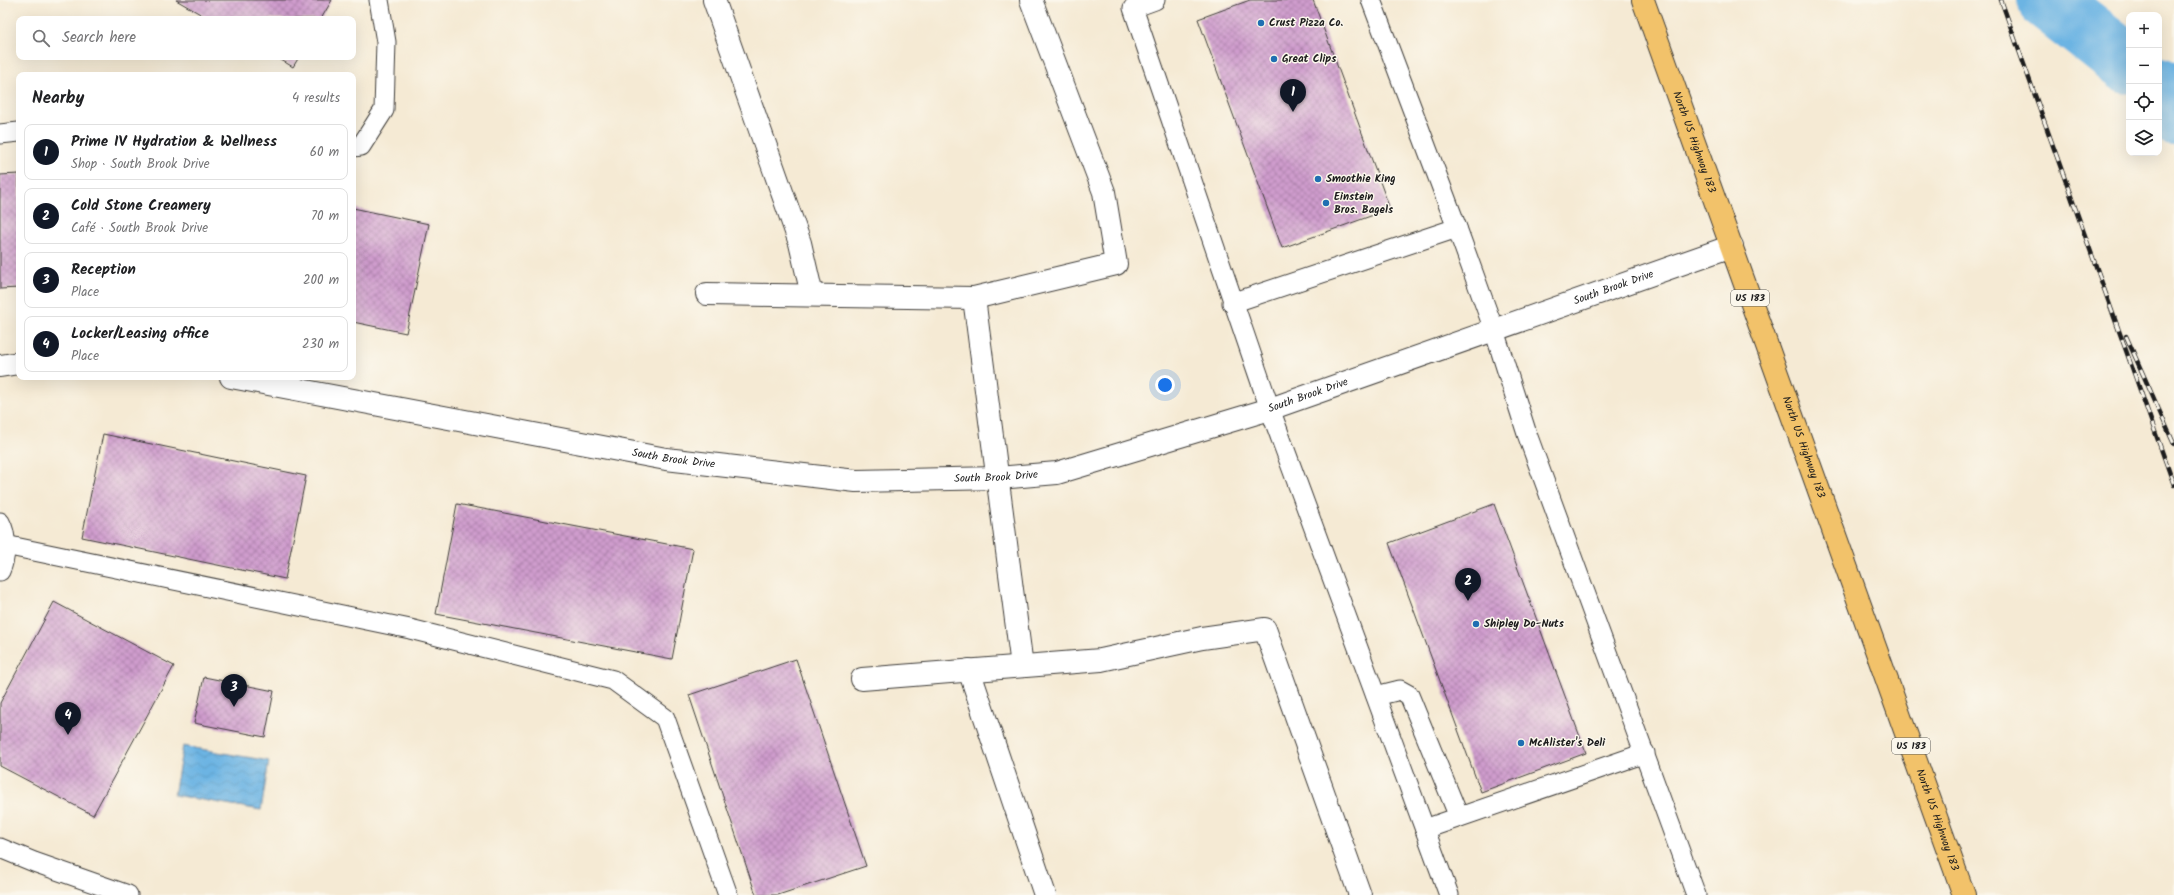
<!DOCTYPE html>
<meta charset="utf-8">
<style>
:root{--surface:#fff;--page:#f2f2f2;--text:#202124;--muted:#757577;--line:#e0e0e0;--accent:#111827}
body{margin:0;font-family:Kalam,sans-serif;background:var(--page);color:var(--text)}
.controls{position:absolute;right:12px;top:12px;display:grid;overflow:hidden;border-radius:8px;box-shadow:0 4px 16px #0002}
.controls button{width:36px;height:36px;display:grid;place-items:center;padding:0;border:0;border-bottom:1px solid var(--line);background:var(--surface);color:var(--text);font:20px sans-serif}
.you{position:absolute;left:1165px;top:385px;width:14px;height:14px;margin:-10px;border:3px solid #fff;border-radius:50%;background:#1a73e8;box-shadow:0 0 0 6px #1a73e833}
.badge{display:grid;place-items:center;width:26px;height:26px;border-radius:50%;background:var(--accent);color:#fff;font-size:13px;font-weight:700}
.pin{position:absolute;translate:-50% -33px;filter:drop-shadow(0 1px 2px #0008)}
.pin::after{content:'';position:absolute;top:21px;width:14px;height:12px;background:inherit;clip-path:polygon(0 0,100% 0,50% 100%)}
.list{margin:0;padding:0;list-style:none}
h2{display:flex;justify-content:space-between;align-items:center;height:52px;margin:0;padding:0 16px;font-size:17px}
h2 small{font-size:13px;font-weight:400;color:var(--muted)}
.list li{display:grid;grid-template-columns:26px 1fr auto;gap:12px;align-items:center;box-sizing:border-box;height:56px;margin:0 8px 8px;padding:0 8px;border:1px solid var(--line);border-radius:8px}
.list b{display:block;font-size:15px;white-space:nowrap}
.list p{margin:0;font-size:13px;white-space:nowrap;color:var(--muted)}
.list em{font-size:13px;font-style:normal;color:var(--muted)}
.icon{flex:none;width:22px;height:22px;fill:none;stroke:currentColor;stroke-width:2;stroke-linecap:round;stroke-linejoin:round}
.map{position:relative;flex:none;width:2174px;height:895px;overflow:hidden}
.search{position:absolute;background:var(--surface);box-shadow:0 4px 16px #0002;left:16px;top:16px;width:340px;height:44px;display:flex;align-items:center;gap:10px;box-sizing:border-box;padding:0 14px;border-radius:8px;color:var(--muted);font-size:15px}
.panel{position:absolute;background:var(--surface);box-shadow:0 4px 16px #0002;left:16px;top:72px;width:340px;height:308px;border-radius:8px}
.map>svg:first-child{display:block}
.water{fill:url(#water-waves);stroke:#446880}
.lines{fill:none;stroke-linecap:round;stroke-linejoin:round}
.river{stroke:#6cb4e3;stroke-width:60}
.building{fill:url(#building-cross-hatch)}
.service-casing{stroke:#3d3b38;stroke-width:21}
.minor-casing{stroke:#3d3b38;stroke-width:24}
.primary-casing{stroke:#3d3b38;stroke-width:24}
.service{stroke:#fff;stroke-width:19}
.minor{stroke:#fff;stroke-width:22}
.primary{stroke:#f2c26a;stroke-width:22}
.rail-casing{stroke:#1c1c1c;stroke-width:4.5}
.rail{stroke:#fbf7ec;stroke-width:3;stroke-dasharray:9;stroke-linecap:butt}
.poi-dot{fill:#1f6fb2;stroke:#fbf7ec;stroke-width:1.5}
.labels{text-anchor:middle;dominant-baseline:central;stroke-width:3;stroke-linejoin:round;paint-order:stroke}
.shield{fill:#fbf7ec;stroke:#5f5e5a;stroke-width:1}
.shield-label{font-size:10px;font-weight:bold;fill:#1c1c1c}
.poi-label{font-size:11px;font-weight:bold;fill:#1c1c1c;stroke:#fbf7ec;text-anchor:start}
.street-label{font-size:11px;fill:#1c1c1c;stroke:#fbf7ec}
</style>
<div class="map">
<svg width="2174" height="895" viewBox="0 0 2174 895">
<defs>
<pattern id="water-waves" width="16" height="10" patternUnits="userSpaceOnUse"><rect width="16" height="10" fill="#6cb4e3"/><path d="M0 5q4-4 8 0t8 0" fill="none" stroke="#5d9ac2"/></pattern>
<pattern id="building-cross-hatch" width="8" height="8" patternUnits="userSpaceOnUse"><rect width="8" height="8" fill="#cf9ccd"/><path d="M0 0l8 8M0 8l8-8" fill="none" stroke="#a77ea6"/></pattern>
</defs>
<rect width="100%" height="100%" fill="#fbf7ec"/>
<filter id="ink" filterUnits="userSpaceOnUse"><feTurbulence type="fractalNoise" baseFrequency=".025" numOctaves="2"/><feDisplacementMap in="SourceGraphic" scale="8" xChannelSelector="R" yChannelSelector="G"/><feConvolveMatrix kernelMatrix="1 2 1 2 8 2 1 2 1" color-interpolation-filters="sRGB"/></filter>
<filter id="wash" filterUnits="userSpaceOnUse"><feTurbulence type="fractalNoise" baseFrequency=".012" numOctaves="4" result="noise"/><feDisplacementMap in="SourceGraphic" scale="16" xChannelSelector="R" yChannelSelector="G"/><feGaussianBlur stdDeviation="0.9" result="paint"/><feColorMatrix in="noise" values="0 0 0 0 0 0 0 0 0 0 0 0 0 0 0 0 0 1.4 0 .05"/><feComposite in="paint" operator="in"/></filter>
<g filter="url(#wash)">
<rect width="100%" height="100%" fill="#f5ead4"/>
<path class="water" d="M183,746l86,15 -8,49 -87,-15z"/>
<g class="lines">
<g class="river">
<path d="M2047,0l82,64"/>
<path d="M2159,87l15,28"/>
</g>
</g>
<g id="blocks">
<g class="building">
<path d="M176,0h156l-11,19h-112z"/>
<path d="M1250,0h63l77,209 -108,39 -84,-229z"/>
<path d="M276,57h23l-6,10z"/>
<path d="M19,174v114l-19,1v-114z"/>
<path d="M353,208l76,16 -23,109 -53,-11z"/>
<path d="M103,434l203,42 -21,103 -203,-42z"/>
<path d="M457,504l236,45 -21,110 -236,-45z"/>
<path d="M1494,504l92,249 -105,39 -92,-249z"/>
<path d="M54,602l120,64 -81,149 -93,-49v-63z"/>
<path d="M796,659l70,207 -88,29h-22l-67,-200z"/>
<path d="M204,677l70,14 -9,46 -71,-14z"/>
</g>
</g>
</g>
<g filter="url(#ink)">
<use href="#blocks" fill-opacity="0" stroke="#3d3b38" stroke-width="1"/>
<g class="lines">
<g class="service-casing">
<g id="service">
<path d="M1155,0l-22,8 137,401 179,486"/>
<path d="M1371,0l86,228 37,102 33,104 169,461"/>
<path d="M0,134l19,-2"/>
<path d="M353,147l8,-1 23,-36 2,-68 -7,-42"/>
<path d="M1232,303l225,-75"/>
<path d="M0,522c8,14 6,36 0,49"/>
<path d="M5,545l405,84 203,51 52,38 63,177"/>
<path d="M1376,696l24,-6 9,5 50,122"/>
<path d="M1425,829l220,-76"/>
<path d="M0,848l34,14 94,33"/>
</g>
</g>
<g class="minor-casing">
<g id="minor">
<path d="M714,0l86,243 12,52"/>
<path d="M707,294l267,4 142,-34 -12,-72 -73,-192"/>
<path d="M974,298l48,368"/>
<path d="M0,366l19,-3"/>
<path id="s1" d="M231,377l435,82 190,22 142,-3 59,-5 213,-64 462,-163"/>
<path d="M969,670l76,225"/>
<path d="M862,679l239,-19 101,-22 63,-9 95,266"/>
</g>
</g>
<g class="primary-casing">
<g id="primary">
<path id="s2" d="M1643,0l321,895"/>
</g>
</g>
<use href="#service" class="service"/>
<use href="#minor" class="minor"/>
<use href="#primary" class="primary"/>
<g class="rail-casing">
<g id="rail">
<path d="M2001,0l173,485"/>
<path d="M2126,336l48,108"/>
</g>
</g>
<use href="#rail" class="rail"/>
</g>
</g>
<g class="poi-dot">
<circle cx="1261" cy="23" r="4"/>
<circle cx="1274" cy="59" r="4"/>
<circle cx="1318" cy="179" r="4"/>
<circle cx="1326" cy="203" r="4"/>
<circle cx="1476" cy="624" r="4"/>
<circle cx="1521" cy="743" r="4"/>
</g>
<g class="labels">
<g class="shield">
<rect x="1731" y="290" width="38" height="16" rx="3"/>
<rect x="1892" y="738" width="38" height="16" rx="3"/>
</g>
<g class="shield-label">
<text x="1750" y="298">US 183</text>
<text x="1911" y="746">US 183</text>
</g>
<g class="poi-label">
<text x="1269" y="23">Crust Pizza Co.</text>
<text x="1282" y="59">Great Clips</text>
<text x="1326" y="179">Smoothie King</text>
<text x="1334" y="197">Einstein<tspan x="1334" dy="13">Bros. Bagels</tspan></text>
<text x="1484" y="624">Shipley Do-Nuts</text>
<text x="1529" y="743">McAlister's Deli</text>
</g>
<g class="street-label">
<text stroke="none"><textPath href="#s2" startOffset="151">North US Highway 183</textPath></text>
<text stroke="none"><textPath href="#s1" startOffset="1422">South Brook Drive</textPath></text>
<text stroke="none"><textPath href="#s1" startOffset="1098">South Brook Drive</textPath></text>
<text stroke="none"><textPath href="#s2" startOffset="475">North US Highway 183</textPath></text>
<text stroke="none"><textPath href="#s1" startOffset="450">South Brook Drive</textPath></text>
<text stroke="none"><textPath href="#s1" startOffset="774">South Brook Drive</textPath></text>
<text stroke="none"><textPath href="#s2" startOffset="871">North US Highway 183</textPath></text>
</g>
</g>
</svg>
<div class="controls">
<button>+</button>
<button>−</button>
<button><svg class="icon" aria-label="locate" viewBox="0 0 24 24"><circle cx="12" cy="12" r="6"/><path d="M12 2v4M12 18v4M2 12h4M18 12h4"/></svg></button>
<button><svg class="icon" aria-label="layers" viewBox="0 0 24 24"><path d="M12 4l9 5-9 5-9-5zM3 14l9 5 9-5"/></svg></button>
</div>
<div class="you"></div>
<div class="pin badge" style="left:1293px;top:112px">1</div>
<div class="pin badge" style="left:1468px;top:601px">2</div>
<div class="pin badge" style="left:234px;top:707px">3</div>
<div class="pin badge" style="left:68px;top:735px">4</div>
<div class="search"><svg class="icon" aria-label="search" viewBox="0 0 24 24"><circle cx="10" cy="10" r="6"/><path d="M15 15l6 6"/></svg>Search here</div>
<section class="panel">
<h2>Nearby<small>4 results</small></h2>
<ul class="list">
<li><span class="badge">1</span><div><b>Prime IV Hydration &amp; Wellness</b><p>Shop · South Brook Drive</p></div><em>60 m</em></li>
<li><span class="badge">2</span><div><b>Cold Stone Creamery</b><p>Café · South Brook Drive</p></div><em>70 m</em></li>
<li><span class="badge">3</span><div><b>Reception</b><p>Place</p></div><em>200 m</em></li>
<li><span class="badge">4</span><div><b>Locker/Leasing office</b><p>Place</p></div><em>230 m</em></li>
</ul>
</section>
</div>
